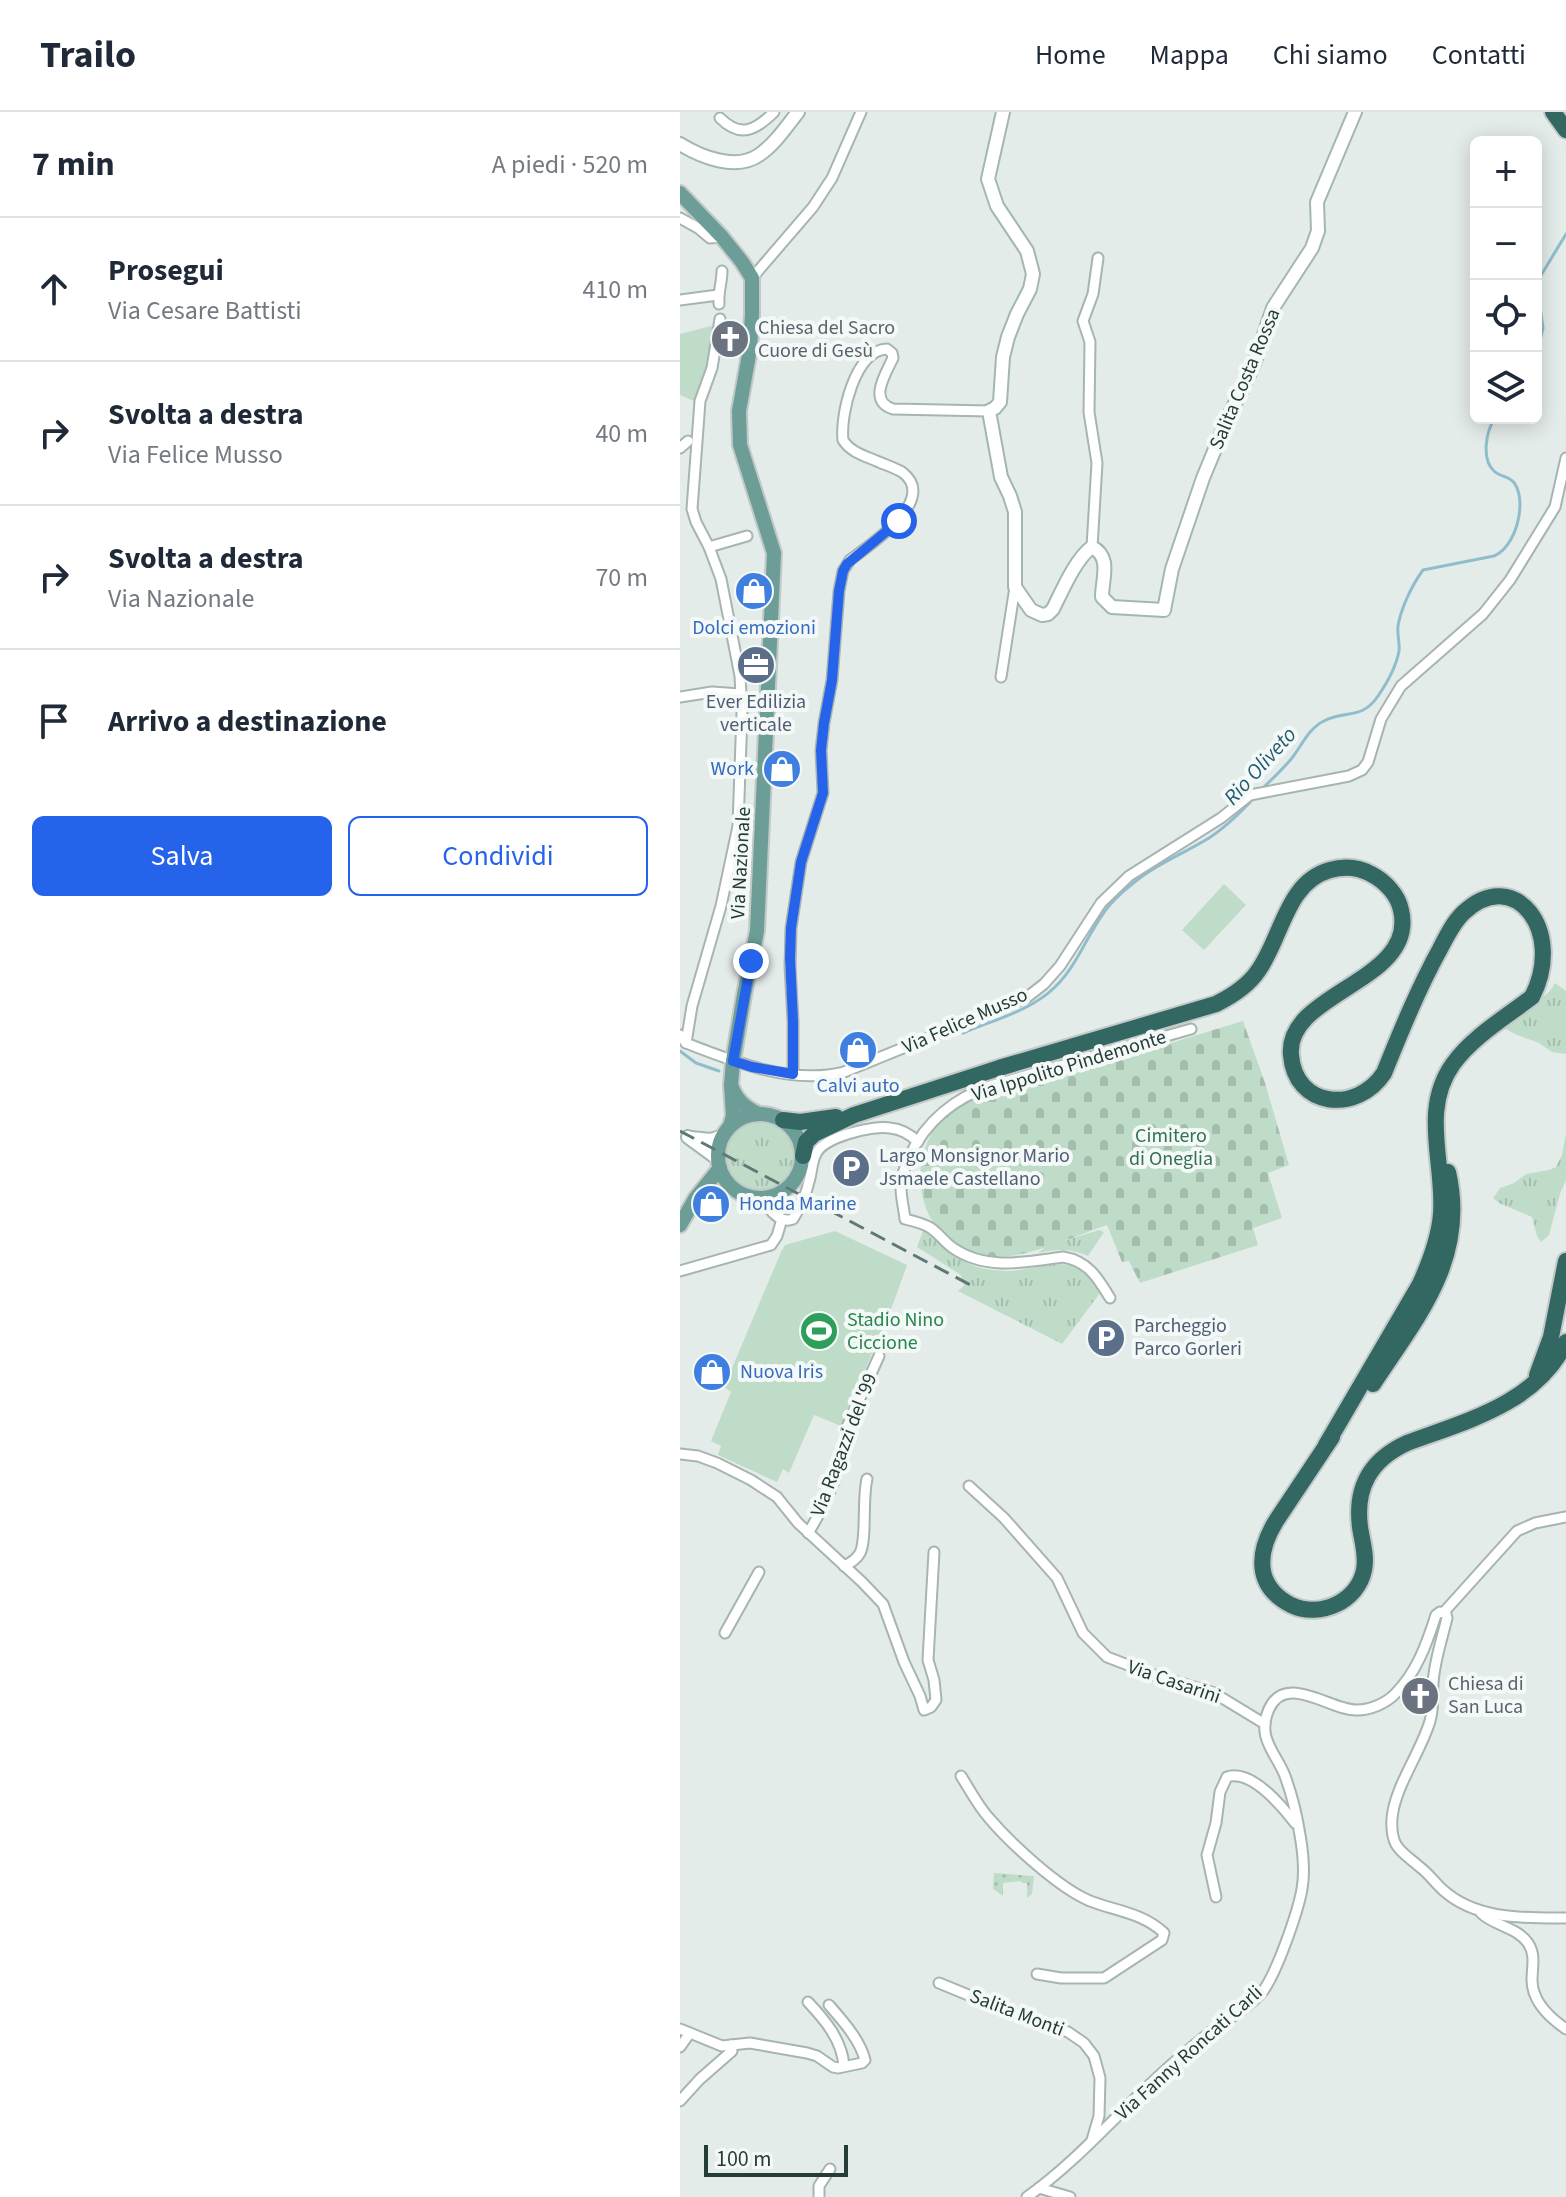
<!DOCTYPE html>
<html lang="it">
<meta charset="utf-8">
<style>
:root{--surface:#fff;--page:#f2f2f3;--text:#1f2937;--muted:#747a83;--line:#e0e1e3;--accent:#2563eb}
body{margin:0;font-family:"Source Sans 3",sans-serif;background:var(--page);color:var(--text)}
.controls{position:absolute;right:24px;top:24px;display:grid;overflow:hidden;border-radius:12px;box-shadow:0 4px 20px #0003}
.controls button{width:72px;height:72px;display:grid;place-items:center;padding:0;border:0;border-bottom:2px solid var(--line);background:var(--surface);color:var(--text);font:40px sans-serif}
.scale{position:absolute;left:24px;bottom:20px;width:144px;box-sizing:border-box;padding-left:8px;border:4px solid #253d39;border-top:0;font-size:22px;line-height:28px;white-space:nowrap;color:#253d39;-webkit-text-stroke:6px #f4f9f7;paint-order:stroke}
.stop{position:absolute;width:24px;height:24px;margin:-18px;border:6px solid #2563eb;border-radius:50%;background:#fff}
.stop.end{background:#2563eb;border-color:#fff;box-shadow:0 2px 8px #0008}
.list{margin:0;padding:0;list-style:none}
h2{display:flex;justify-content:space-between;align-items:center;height:104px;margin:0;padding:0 32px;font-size:34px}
h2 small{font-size:26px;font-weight:400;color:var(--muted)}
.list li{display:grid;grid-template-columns:52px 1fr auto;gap:24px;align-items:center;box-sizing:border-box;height:144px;padding:0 32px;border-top:2px solid var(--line)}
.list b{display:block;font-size:30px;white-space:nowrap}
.list p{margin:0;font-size:26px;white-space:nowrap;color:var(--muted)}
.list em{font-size:26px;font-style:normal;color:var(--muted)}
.actions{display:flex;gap:16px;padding:24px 32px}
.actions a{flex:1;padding:18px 0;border:2px solid var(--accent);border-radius:12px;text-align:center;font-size:28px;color:var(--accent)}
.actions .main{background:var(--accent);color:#fff}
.icon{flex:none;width:44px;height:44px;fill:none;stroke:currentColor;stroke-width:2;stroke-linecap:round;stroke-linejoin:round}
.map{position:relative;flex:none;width:886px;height:2085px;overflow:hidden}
header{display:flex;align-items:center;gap:48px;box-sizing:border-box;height:112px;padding:0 40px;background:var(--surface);border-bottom:2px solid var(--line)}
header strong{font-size:38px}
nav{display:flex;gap:44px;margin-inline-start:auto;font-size:28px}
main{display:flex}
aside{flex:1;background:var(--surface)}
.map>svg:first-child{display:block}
.grass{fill:url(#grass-tufts)}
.cemetery{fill:url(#cemetery-stones)}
.garden{fill:url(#garden-dots)}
.pitch{fill:#bfdcc9}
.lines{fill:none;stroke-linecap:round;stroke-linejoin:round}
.stream{stroke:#90bdcd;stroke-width:3}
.street-casing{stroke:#a7b4b1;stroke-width:13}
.secondary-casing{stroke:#a3b7b2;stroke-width:16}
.primary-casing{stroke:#c2c9c8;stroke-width:18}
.highway-casing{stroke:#c2c9c8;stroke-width:20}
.street{stroke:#fff;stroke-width:9}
.secondary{stroke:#fff;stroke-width:12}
.primary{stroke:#6c9e97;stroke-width:14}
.highway{stroke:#336761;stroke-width:16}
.rail{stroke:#5f7874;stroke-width:3;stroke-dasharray:16 8;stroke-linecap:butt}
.route{stroke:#2563eb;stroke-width:10}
.labels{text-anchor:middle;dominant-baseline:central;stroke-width:8;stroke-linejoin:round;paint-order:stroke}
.worship-label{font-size:20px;fill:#5b616d;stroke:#f4f9f7;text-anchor:start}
.street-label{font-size:20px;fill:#253d39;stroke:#f4f9f7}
.shop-label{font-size:20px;fill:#366cbe;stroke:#f4f9f7}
.service-label{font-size:20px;fill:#4e5e75;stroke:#f4f9f7;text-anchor:start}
.park-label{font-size:20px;fill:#327151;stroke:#f4f9f7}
.leisure-label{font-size:20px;fill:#27864d;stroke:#f4f9f7;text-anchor:start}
.water-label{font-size:22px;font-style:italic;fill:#235e74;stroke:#f4f9f7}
</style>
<header>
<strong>Trailo</strong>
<nav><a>Home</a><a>Mappa</a><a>Chi siamo</a><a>Contatti</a></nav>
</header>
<main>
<aside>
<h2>7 min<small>A piedi · 520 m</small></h2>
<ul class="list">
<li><svg class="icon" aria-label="ahead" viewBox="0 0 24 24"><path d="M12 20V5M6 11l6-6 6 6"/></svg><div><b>Prosegui</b><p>Via Cesare Battisti</p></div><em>410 m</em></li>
<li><svg class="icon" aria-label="right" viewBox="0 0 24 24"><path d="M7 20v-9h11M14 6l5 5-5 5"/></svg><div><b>Svolta a destra</b><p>Via Felice Musso</p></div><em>40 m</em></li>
<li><svg class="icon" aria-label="right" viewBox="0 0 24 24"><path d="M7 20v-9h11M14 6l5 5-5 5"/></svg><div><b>Svolta a destra</b><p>Via Nazionale</p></div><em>70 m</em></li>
<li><svg class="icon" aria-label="arrive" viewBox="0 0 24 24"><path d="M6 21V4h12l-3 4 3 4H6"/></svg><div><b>Arrivo a destinazione</b></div></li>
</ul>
<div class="actions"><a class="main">Salva</a><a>Condividi</a></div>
</aside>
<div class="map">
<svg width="886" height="2085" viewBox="0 0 886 2085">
<defs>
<pattern id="grass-tufts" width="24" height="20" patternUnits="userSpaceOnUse" patternTransform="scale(2)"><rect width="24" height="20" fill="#bfdcc9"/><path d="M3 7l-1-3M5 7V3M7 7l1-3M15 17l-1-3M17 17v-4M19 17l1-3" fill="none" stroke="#a4bead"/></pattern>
<pattern id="cemetery-stones" width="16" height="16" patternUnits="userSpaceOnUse" patternTransform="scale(2)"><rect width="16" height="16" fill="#bfdcc9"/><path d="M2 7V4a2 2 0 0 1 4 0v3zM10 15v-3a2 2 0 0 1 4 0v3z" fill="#a4bead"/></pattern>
<pattern id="garden-dots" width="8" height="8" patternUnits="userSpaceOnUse" patternTransform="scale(2)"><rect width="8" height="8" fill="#bfdcc9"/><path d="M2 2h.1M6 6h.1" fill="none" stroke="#a4bead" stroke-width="1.8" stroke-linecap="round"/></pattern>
</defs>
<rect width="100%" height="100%" fill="#e4ece9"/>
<g class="grass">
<path d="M875,871l11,8v63l-14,-2 -13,-9 -24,-9 -11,-6 46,-37z"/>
<circle cx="79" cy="1043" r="37"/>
<path d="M886,1021v47l-6,14 -11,41 -8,7 -4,-6 -5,-19 -33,-14 -6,-5 7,-10 14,-5 12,-9 23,-4 7,-3 6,-12z"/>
<path d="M244,1116c17,13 29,30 50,38 12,4 26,5 38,5 25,-2 58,-17 78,6 4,4 7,11 10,16l-38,51 -104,-53 6,-5 -3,-11 -44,-28z"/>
<path d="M419,1118l5,2 -16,24c-17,-8 -32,-7 -50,-3l9,-7z"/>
</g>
<path class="cemetery" d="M563,909l22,62 24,82 -21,8 14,45 -29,10 5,17 -118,38 -11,-22 -7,1 -15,-37c-36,12 -85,37 -123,31 -68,-12 -84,-99 -36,-143 21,-20 53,-19 80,-26 25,-6 50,-15 76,-23 46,-15 93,-29 139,-43z"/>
<path class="garden" d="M314,1761l40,3 -2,18 -5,4v-15h-5l-1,-2 -18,2v13l-10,-7z"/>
<g class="pitch">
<path d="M31,214l5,1 -7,34 -13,41 -16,-7v-61z"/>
<path d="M544,772l22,21 -42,45 -22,-20z"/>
<path d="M155,1119l72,34 -14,39 -52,122 -27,-11 -25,58 -6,-4 -6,13 -59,-27 3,-9 -10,-5 20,-49 -7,-5 57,-135 4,-7z"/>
</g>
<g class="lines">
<g class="stream">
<path d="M856,246l7,-30 -5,-36 2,-15 26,-43"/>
<path d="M582,677c10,-10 21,-20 30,-31 10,-13 17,-30 32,-37 21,-11 38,-1 54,-25 9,-13 18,-29 21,-45 1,-8 -2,-16 -1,-25 3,-18 14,-41 25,-56l71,-14c22,-9 33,-53 21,-72 -5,-8 -15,-7 -21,-13 -13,-12 -8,-40 1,-53"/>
<path d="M283,921c30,-13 68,-22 92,-46 22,-21 32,-52 50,-76 7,-10 16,-18 26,-26 23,-20 52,-31 78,-47 17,-11 31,-25 45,-40"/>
<path d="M0,939l16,12 23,8"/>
</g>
<g class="street-casing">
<g id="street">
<path d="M40,6c20,20 35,13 54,-6"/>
<path d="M0,106l18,10 12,10 12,-1"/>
<path d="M72,166l61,-71 19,-29 29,-66"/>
<path d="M0,188l38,-5"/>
<path d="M39,192c-1,-12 3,-22 3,-33"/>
<path d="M0,336l8,-7"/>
<path d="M29,435l38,-11"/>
<path d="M412,435l5,-84 -8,-51 1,-70 -7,-21 10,-27 5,-36"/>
<path d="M321,565l14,-90"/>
<path d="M0,585l32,-5 28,2"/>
<path d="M0,923l6,8c48,19 106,42 158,29l182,-74 18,-14 16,-18 41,-63 28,-27 92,-58 29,-23 99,-19 13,-6 6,-8 13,-43 20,-33 82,-72 27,-34 45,-73 11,-49"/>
<path d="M6,931l6,-37 29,-100 17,-80 4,-113 -2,-37 -19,-97 -12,-32 -13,-25 -4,-13 8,-108 12,-33 8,-49"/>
<path d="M113,962v-53l-3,-55 1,-38 10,-66 22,-69 -2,-43 3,-27 8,-43 7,-89 4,-20 7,-11c18,-14 90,-60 52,-88 -7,-4 -16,-7 -23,-10 -13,-6 -28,-9 -36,-22 -3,-25 12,-90 44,-91l5,4 1,5c-8,17 -25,43 0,51l96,2"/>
<path d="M89,1085l-1,10c6,8 15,16 25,12 8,-12 14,-28 17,-41 2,-8 2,-17 6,-24 7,-17 57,-29 74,-26 11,1 20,6 28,14"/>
<path d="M0,1159l91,-26 6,-9 5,-17"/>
<path d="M430,1186c-12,-20 -22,-37 -47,-41 -37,5 -77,14 -110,-9 -9,-6 -15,-16 -24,-21 -7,-4 -16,-6 -24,-8 -1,-10 -4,-21 -4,-31 0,-10 4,-22 8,-31 17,-36 47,-60 84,-72l198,-56"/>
<path d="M0,1342l18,2 19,7 34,17 26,17 21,26 64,59 21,22 21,58 16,34 4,14 7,-3 5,-7 -2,-20 -6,-20 6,-108"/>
<path d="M289,1374l35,32 53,60 26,55 24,24 47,18 60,18 51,31"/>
<path d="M128,1421c16,-25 40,-77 39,-106l32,-71"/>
<path d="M164,1454c7,-3 12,-6 16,-13 7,-13 2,-54 7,-74"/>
<path d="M764,1500l73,-81 18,-8 31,-6"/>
<path d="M45,1521l34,-61"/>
<path d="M281,1664c9,14 17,30 28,42 22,26 70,70 101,83 26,10 53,12 74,32l-2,7 -58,38h-43l-24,-4"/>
<path d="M536,1785l-9,-42 9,-32 4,-31 7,-15c24,-8 55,29 68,46"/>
<path d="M801,1801c13,13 36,14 47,30 8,12 4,24 4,37 0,21 18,38 34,49"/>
<path d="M259,1871l78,32 51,17 16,11 10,13 6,22 -1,38 -7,24"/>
<path d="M128,1890c17,18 34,38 36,64"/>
<path d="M0,1917l42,17 28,-3 57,10 10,3 16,11 5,1 24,-5 3,-3c-5,-20 -22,-39 -36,-55"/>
<path d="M0,1935l10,-14"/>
<path d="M0,1989l20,-22 32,-28 -1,-6"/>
<path d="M359,2076l31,9"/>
<path d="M139,2085v-11l11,-17"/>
<path d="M347,2085c56,-40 99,-94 151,-138 15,-13 31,-27 48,-38 13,-9 27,-18 37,-30 14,-19 35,-79 39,-102 3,-17 1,-37 -2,-54 -3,-19 -8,-40 -15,-59 -9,-23 -29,-38 -16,-67 17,-37 62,2 88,1 13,0 28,-6 38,-16 22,-22 32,-51 41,-79l4,-3 6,2 1,4c-5,21 -13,44 -14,66 -1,13 1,24 -3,37 -9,31 -35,65 -38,97 -2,31 10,33 29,50 8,6 14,15 22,22 33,30 81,28 123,28"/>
</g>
</g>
<g class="secondary-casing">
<g id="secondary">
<path d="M323,0l-15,67 9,27 30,45 6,23 -3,15 -13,25 -9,23 -5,20 -3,45 -5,6 -6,3 12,66 9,19 5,16v75l16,23 11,5 6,-1 5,-5c9,-18 23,-51 39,-62 20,10 10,32 10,50l10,10 52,3 8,-41 31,-91 24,-58 27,-56 19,-56 39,-60 6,-17 -1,-29 38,-90"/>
<path d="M0,32c21,13 56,27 79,11 16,-11 27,-28 39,-43"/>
<path d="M8,1025l30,22"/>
<path d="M11,1026l20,2 12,-4"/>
</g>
</g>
<g class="primary-casing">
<g id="primary">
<path d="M0,81l42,44 20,25 10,16v36l-2,35 -11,62 1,34 34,108 -17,378 -13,64 -11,66 -2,24"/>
<circle cx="80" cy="1044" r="42"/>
<path d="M50,1014l3,-10 -2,-31c5,14 13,22 26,28"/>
<path d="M0,1113l15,-26 25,-31"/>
</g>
</g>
<g class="highway-casing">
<g id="highway">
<path d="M873,0l13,18"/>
<path d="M103,1008l17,2 36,-5"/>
<path d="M123,1044l3,-14 8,-8 40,-19 145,-47 217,-64c16,-8 32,-18 42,-33 24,-33 28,-89 72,-101 14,-4 28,-3 41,4 14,7 27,21 30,36 17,72 -116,82 -110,145 4,53 66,59 93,18 17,-42 34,-84 56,-124 6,-12 13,-26 23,-36 51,-49 103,18 69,84 -26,20 -60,40 -79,67 -33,46 -8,100 -12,150 -2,25 -11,48 -21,70l-94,161"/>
<path d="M857,1263l14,-38 15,-76"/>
<path d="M693,1272c44,-67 95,-125 75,-212"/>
<path d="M652,1325l-56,84c-19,31 -22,65 15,84 29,14 67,-4 73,-35 3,-14 -2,-29 -4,-43 -5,-39 10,-67 47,-84 59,-22 129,-39 159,-101"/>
</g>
</g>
<use href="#street" class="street"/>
<use href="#secondary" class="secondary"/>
<use href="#primary" class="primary"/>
<use href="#highway" class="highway"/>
<path class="rail" d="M0,1019l296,157"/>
</g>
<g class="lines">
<path class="route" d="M71,849l-18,100 19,6 41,7v-53l-3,-63 1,-30 10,-66 22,-69 -2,-43 3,-27 8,-43 7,-89 4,-20 4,-7 52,-43"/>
</g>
<defs>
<g id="church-disc" transform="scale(2)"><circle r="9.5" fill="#6b7280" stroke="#f4f9f7"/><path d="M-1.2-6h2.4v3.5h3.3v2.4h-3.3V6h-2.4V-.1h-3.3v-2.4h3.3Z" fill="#fff"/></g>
<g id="shop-disc" transform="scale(2)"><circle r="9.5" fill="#3f7fe0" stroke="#f4f9f7"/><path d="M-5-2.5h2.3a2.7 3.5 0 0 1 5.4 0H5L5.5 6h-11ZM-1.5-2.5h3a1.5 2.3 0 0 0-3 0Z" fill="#fff"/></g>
<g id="office-disc" transform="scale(2)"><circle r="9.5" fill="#5c6f8a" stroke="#f4f9f7"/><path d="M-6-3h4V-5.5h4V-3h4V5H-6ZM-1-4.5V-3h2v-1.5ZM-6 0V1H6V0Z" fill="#fff"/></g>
<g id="parking-disc" transform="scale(2)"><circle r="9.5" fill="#5c6f8a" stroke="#f4f9f7"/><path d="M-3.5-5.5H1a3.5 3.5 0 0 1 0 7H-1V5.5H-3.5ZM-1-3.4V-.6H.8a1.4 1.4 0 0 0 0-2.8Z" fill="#fff"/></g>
<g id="stadium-disc" transform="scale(2)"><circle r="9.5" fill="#2e9e5b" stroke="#f4f9f7"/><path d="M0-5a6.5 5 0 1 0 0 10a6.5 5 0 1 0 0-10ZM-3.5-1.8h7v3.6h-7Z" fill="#fff"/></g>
</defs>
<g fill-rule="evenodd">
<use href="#church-disc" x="50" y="227"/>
<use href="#shop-disc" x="74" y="479"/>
<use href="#office-disc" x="76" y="553"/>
<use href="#shop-disc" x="102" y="657"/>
<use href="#shop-disc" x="178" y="938"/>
<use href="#parking-disc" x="171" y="1056"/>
<use href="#shop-disc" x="31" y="1092"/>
<use href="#stadium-disc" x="139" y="1219"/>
<use href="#parking-disc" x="426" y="1226"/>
<use href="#shop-disc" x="32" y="1260"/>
<use href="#church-disc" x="740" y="1584"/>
</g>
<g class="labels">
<g class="worship-label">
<text x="78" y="216">Chiesa del Sacro<tspan x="78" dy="23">Cuore di Gesù</tspan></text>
<text x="768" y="1572">Chiesa di<tspan x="768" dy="23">San Luca</tspan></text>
</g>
<g class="street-label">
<text transform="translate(565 267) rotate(-67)">Salita Costa Rossa</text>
<text transform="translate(61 751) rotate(-87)">Via Nazionale</text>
<text transform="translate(285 909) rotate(-24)">Via Felice Musso</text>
<text transform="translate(389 954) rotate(-17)">Via Ippolito Pindemonte</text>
<text transform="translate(164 1333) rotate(-69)">Via Ragazzi del '99</text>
<text transform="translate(494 1570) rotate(19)">Via Casarini</text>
<text transform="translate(337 1901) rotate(21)">Salita Monti</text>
<text transform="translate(509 1941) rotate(-42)">Via Fanny Roncati Carli</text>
</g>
<g class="shop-label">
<text x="74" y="516">Dolci emozioni</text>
<text x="74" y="657" text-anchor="end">Work</text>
<text x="178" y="974">Calvi auto</text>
<text x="59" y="1092" text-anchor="start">Honda Marine</text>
<text x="60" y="1260" text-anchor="start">Nuova Iris</text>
</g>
<g class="service-label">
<text x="76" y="590" text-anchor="middle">Ever Edilizia<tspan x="76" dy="23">verticale</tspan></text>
<text x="199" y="1044">Largo Monsignor Mario<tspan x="199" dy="23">Jsmaele Castellano</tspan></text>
<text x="454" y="1214">Parcheggio<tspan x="454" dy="23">Parco Gorleri</tspan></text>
</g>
<g class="park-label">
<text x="491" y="1024">Cimitero<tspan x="491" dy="23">di Oneglia</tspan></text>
</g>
<g class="leisure-label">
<text x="167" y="1208">Stadio Nino<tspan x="167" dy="23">Ciccione</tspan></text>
</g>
<g class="water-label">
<text transform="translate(580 654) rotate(-48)">Rio Oliveto</text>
</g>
</g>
</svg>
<div class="controls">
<button>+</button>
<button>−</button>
<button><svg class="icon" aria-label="locate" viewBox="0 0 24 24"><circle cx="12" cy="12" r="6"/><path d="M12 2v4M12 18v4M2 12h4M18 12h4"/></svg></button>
<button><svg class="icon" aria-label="layers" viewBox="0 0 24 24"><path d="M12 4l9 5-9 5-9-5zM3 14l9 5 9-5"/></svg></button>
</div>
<div class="scale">100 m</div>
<div class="stop" style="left:219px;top:409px"></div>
<div class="stop end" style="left:71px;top:849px"></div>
</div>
</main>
